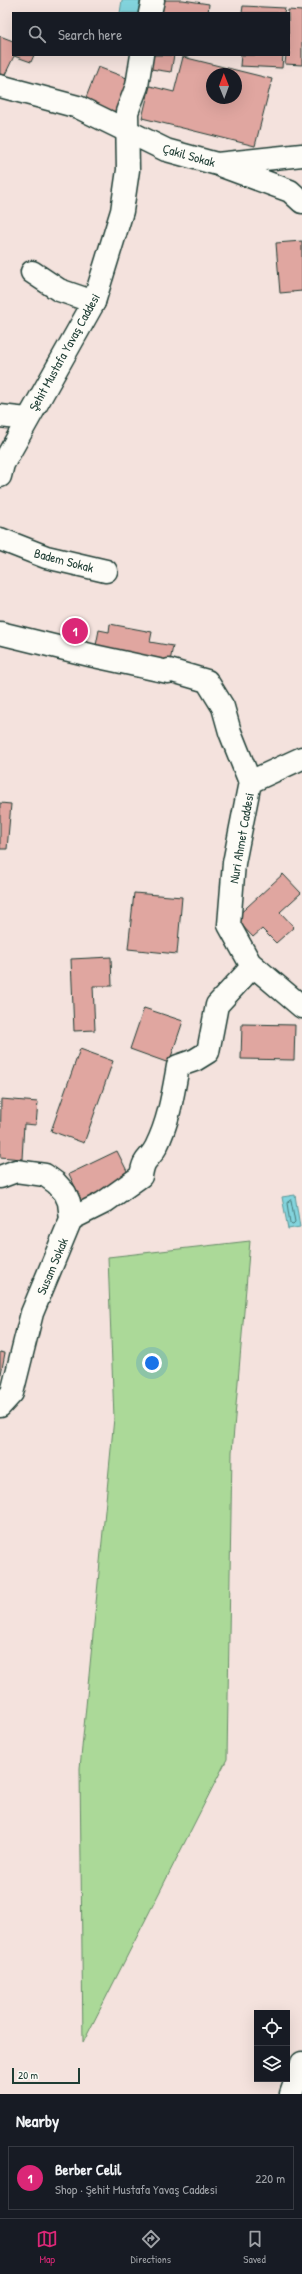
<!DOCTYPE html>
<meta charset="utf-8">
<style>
:root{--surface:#171b24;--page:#20242c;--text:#f1f3f6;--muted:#9ea1a6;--line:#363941;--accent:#db2777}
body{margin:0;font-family:"Patrick Hand",sans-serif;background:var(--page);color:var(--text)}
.controls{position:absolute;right:12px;bottom:12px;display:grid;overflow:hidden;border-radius:0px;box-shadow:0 4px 16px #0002}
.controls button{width:36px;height:36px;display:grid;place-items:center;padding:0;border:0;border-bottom:1px solid var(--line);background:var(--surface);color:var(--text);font:20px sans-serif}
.compass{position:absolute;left:206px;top:68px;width:36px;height:36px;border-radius:50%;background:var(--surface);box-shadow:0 4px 16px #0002;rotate:359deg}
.scale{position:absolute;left:12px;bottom:10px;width:68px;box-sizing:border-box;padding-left:4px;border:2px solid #1f3d34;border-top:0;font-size:11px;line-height:14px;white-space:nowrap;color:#1f3d34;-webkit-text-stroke:3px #fdfcf7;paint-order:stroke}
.you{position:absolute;left:152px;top:1363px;width:14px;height:14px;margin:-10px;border:3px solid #fff;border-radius:50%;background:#1a73e8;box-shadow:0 0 0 6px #1a73e833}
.badge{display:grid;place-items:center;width:26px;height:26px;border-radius:50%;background:var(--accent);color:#fff;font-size:13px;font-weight:700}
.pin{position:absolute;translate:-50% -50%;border:2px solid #fff;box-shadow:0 1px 4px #0006}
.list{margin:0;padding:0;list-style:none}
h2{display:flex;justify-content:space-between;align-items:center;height:52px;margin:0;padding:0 16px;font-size:17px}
h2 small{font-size:13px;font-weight:400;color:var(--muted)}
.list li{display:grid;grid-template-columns:26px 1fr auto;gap:12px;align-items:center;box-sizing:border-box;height:64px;margin:0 8px 8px;padding:0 8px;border:1px solid var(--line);border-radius:0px}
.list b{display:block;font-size:15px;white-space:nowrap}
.list p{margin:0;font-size:13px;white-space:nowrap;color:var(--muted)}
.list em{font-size:13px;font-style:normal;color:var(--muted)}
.icon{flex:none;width:22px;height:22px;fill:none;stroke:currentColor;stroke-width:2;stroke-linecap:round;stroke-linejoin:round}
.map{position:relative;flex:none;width:302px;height:2094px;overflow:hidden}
.search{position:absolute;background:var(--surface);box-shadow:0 4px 16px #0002;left:12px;right:12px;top:12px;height:44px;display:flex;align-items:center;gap:10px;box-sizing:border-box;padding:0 14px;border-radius:0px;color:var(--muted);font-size:15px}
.sheet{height:124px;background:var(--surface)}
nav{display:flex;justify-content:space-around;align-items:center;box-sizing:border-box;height:56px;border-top:1px solid var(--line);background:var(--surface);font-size:11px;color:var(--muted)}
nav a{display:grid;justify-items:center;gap:2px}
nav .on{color:var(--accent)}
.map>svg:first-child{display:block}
.green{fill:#abd998;stroke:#658b66}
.water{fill:#83d4dd;stroke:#5b9899}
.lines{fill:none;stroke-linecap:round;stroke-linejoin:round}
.shore{stroke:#477978;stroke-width:1}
.building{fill:#e0a6a0;stroke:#1f3d34;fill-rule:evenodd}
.minor-casing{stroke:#1f3d34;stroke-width:25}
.minor{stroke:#fdfcf7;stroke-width:22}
.labels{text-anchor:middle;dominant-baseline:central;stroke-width:3.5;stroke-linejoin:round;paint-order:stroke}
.street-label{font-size:13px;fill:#1f3d34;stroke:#fdfcf7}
</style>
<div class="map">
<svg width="302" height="2094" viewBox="0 0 302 2094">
<rect width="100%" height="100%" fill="#f4e2dd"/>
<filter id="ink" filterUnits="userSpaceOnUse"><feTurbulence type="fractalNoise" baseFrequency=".025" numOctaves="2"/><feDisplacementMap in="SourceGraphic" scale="8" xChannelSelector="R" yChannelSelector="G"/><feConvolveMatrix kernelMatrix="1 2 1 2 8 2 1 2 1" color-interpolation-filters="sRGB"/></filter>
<g filter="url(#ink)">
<path class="green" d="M250,1241l-18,211 -5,307 -144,284 -3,-275 34,-350 -6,-161z"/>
<g class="water">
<path d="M122,0h18l-2,13h-18z"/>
<path d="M295,1195l5,32 -12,2 -6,-32z"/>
</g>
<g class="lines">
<path class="shore" d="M291,1200l4,22 -2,2 -3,-1 -3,-20z"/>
</g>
<g class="building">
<path d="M162,0h21l26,4 -1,9h-48z"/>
<path d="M243,6l42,2 -1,5h-42z"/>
<path d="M288,10l14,1v54l-17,-1 1,-9h3z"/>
<path d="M0,36l13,5v14h21l-3,7 -17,-6 -12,25h-2z"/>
<path d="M153,55h21l-3,17 -20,-3z"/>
<path d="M241,55h42l-1,13 -42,-2z"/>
<path d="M183,57l89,22 -17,67 -113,-28 8,-32 24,6zM212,74h24v24h-24z"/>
<path d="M98,67l34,13 -14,33 -33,-13z"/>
<path d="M302,241v50l-22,2 -4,-50z"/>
<path d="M110,624l42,8 -2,10 23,4 -5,26 -74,-16 5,-26 10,2z"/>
<path d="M0,803l11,1 -4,45h-7z"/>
<path d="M283,874l18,19 -21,19 14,15 -18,16 -14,-14 -9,8 -18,-19z"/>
<path d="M134,893l48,4 -5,57 -49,-5z"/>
<path d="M111,957l1,29h-19l2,44 -21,1 -3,-72z"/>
<path d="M144,1008l39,13 -14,42 -39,-14z"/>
<path d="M242,1024l53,1 -1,35 -53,-1z"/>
<path d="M80,1049l33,12 -29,82 -33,-12z"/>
<path d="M1,1099l37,3 -2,23 -12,-1 -2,35 -22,-2z"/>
<path d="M117,1151l15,30 -49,23 -14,-30z"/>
<path d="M0,1352l5,1 -5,26z"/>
</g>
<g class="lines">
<g class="minor-casing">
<g id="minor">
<path d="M150,13l3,-13"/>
<path d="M0,86l78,21 88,43 51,14 85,-9"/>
<path d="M222,166l68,25 12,11"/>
<path d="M32,272l27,18 35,12"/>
<path d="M0,416l27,3"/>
<path d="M0,476l3,-12 91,-162 28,-91 6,-41 -1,-58 10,-26 5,-31"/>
<path d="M0,539l46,18 60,14"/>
<path d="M0,633l94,23 74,16 1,-2 38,11 16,26 7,25 20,50"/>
<path d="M250,782l-16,81 -5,62 21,38 52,44"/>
<path d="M250,782l52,-24"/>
<path d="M0,1177l16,-6 29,4 11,8 9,10 4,9 2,17 -39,94 -20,80 -12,13"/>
<path d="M71,1219l32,-16 38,-27c3,-20 8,-15 15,-29 13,-26 17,-53 22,-81l17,-6 13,-8 9,-47 36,-39"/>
<path d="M291,2094l11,-31"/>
</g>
</g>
<use href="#minor" class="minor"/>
</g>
</g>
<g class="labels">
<g class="street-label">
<text transform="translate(189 155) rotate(16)">Çakil Sokak</text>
<text transform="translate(64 352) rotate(-61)">Şehit Mustafa Yavaş Caddesi</text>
<text transform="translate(64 560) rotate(15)">Badem Sokak</text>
<text transform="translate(241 838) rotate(-80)">Nuri Ahmet Caddesi</text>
<text transform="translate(52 1266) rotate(-67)">Susam Sokak</text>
</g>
</g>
</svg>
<div class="controls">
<button><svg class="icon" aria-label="locate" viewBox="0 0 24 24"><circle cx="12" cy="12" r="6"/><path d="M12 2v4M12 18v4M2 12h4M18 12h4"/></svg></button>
<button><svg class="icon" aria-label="layers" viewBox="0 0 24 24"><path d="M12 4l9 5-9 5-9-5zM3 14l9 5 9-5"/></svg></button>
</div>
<svg class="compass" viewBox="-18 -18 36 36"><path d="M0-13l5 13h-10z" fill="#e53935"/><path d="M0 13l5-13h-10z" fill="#9ea1a6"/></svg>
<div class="scale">20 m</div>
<div class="you"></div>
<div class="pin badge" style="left:75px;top:631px">1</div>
<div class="search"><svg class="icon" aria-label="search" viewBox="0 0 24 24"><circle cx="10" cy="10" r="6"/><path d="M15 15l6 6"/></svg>Search here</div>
</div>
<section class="sheet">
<h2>Nearby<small></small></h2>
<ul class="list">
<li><span class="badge">1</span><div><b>Berber Celil</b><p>Shop · Şehit Mustafa Yavaş Caddesi</p></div><em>220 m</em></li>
</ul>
</section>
<nav>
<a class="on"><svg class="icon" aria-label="map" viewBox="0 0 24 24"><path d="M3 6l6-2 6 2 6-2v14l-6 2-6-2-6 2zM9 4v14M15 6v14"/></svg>Map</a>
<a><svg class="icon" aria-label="directions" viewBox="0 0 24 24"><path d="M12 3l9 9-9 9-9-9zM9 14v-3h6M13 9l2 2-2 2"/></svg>Directions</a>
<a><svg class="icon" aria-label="saved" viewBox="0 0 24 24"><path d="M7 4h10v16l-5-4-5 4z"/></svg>Saved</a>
</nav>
